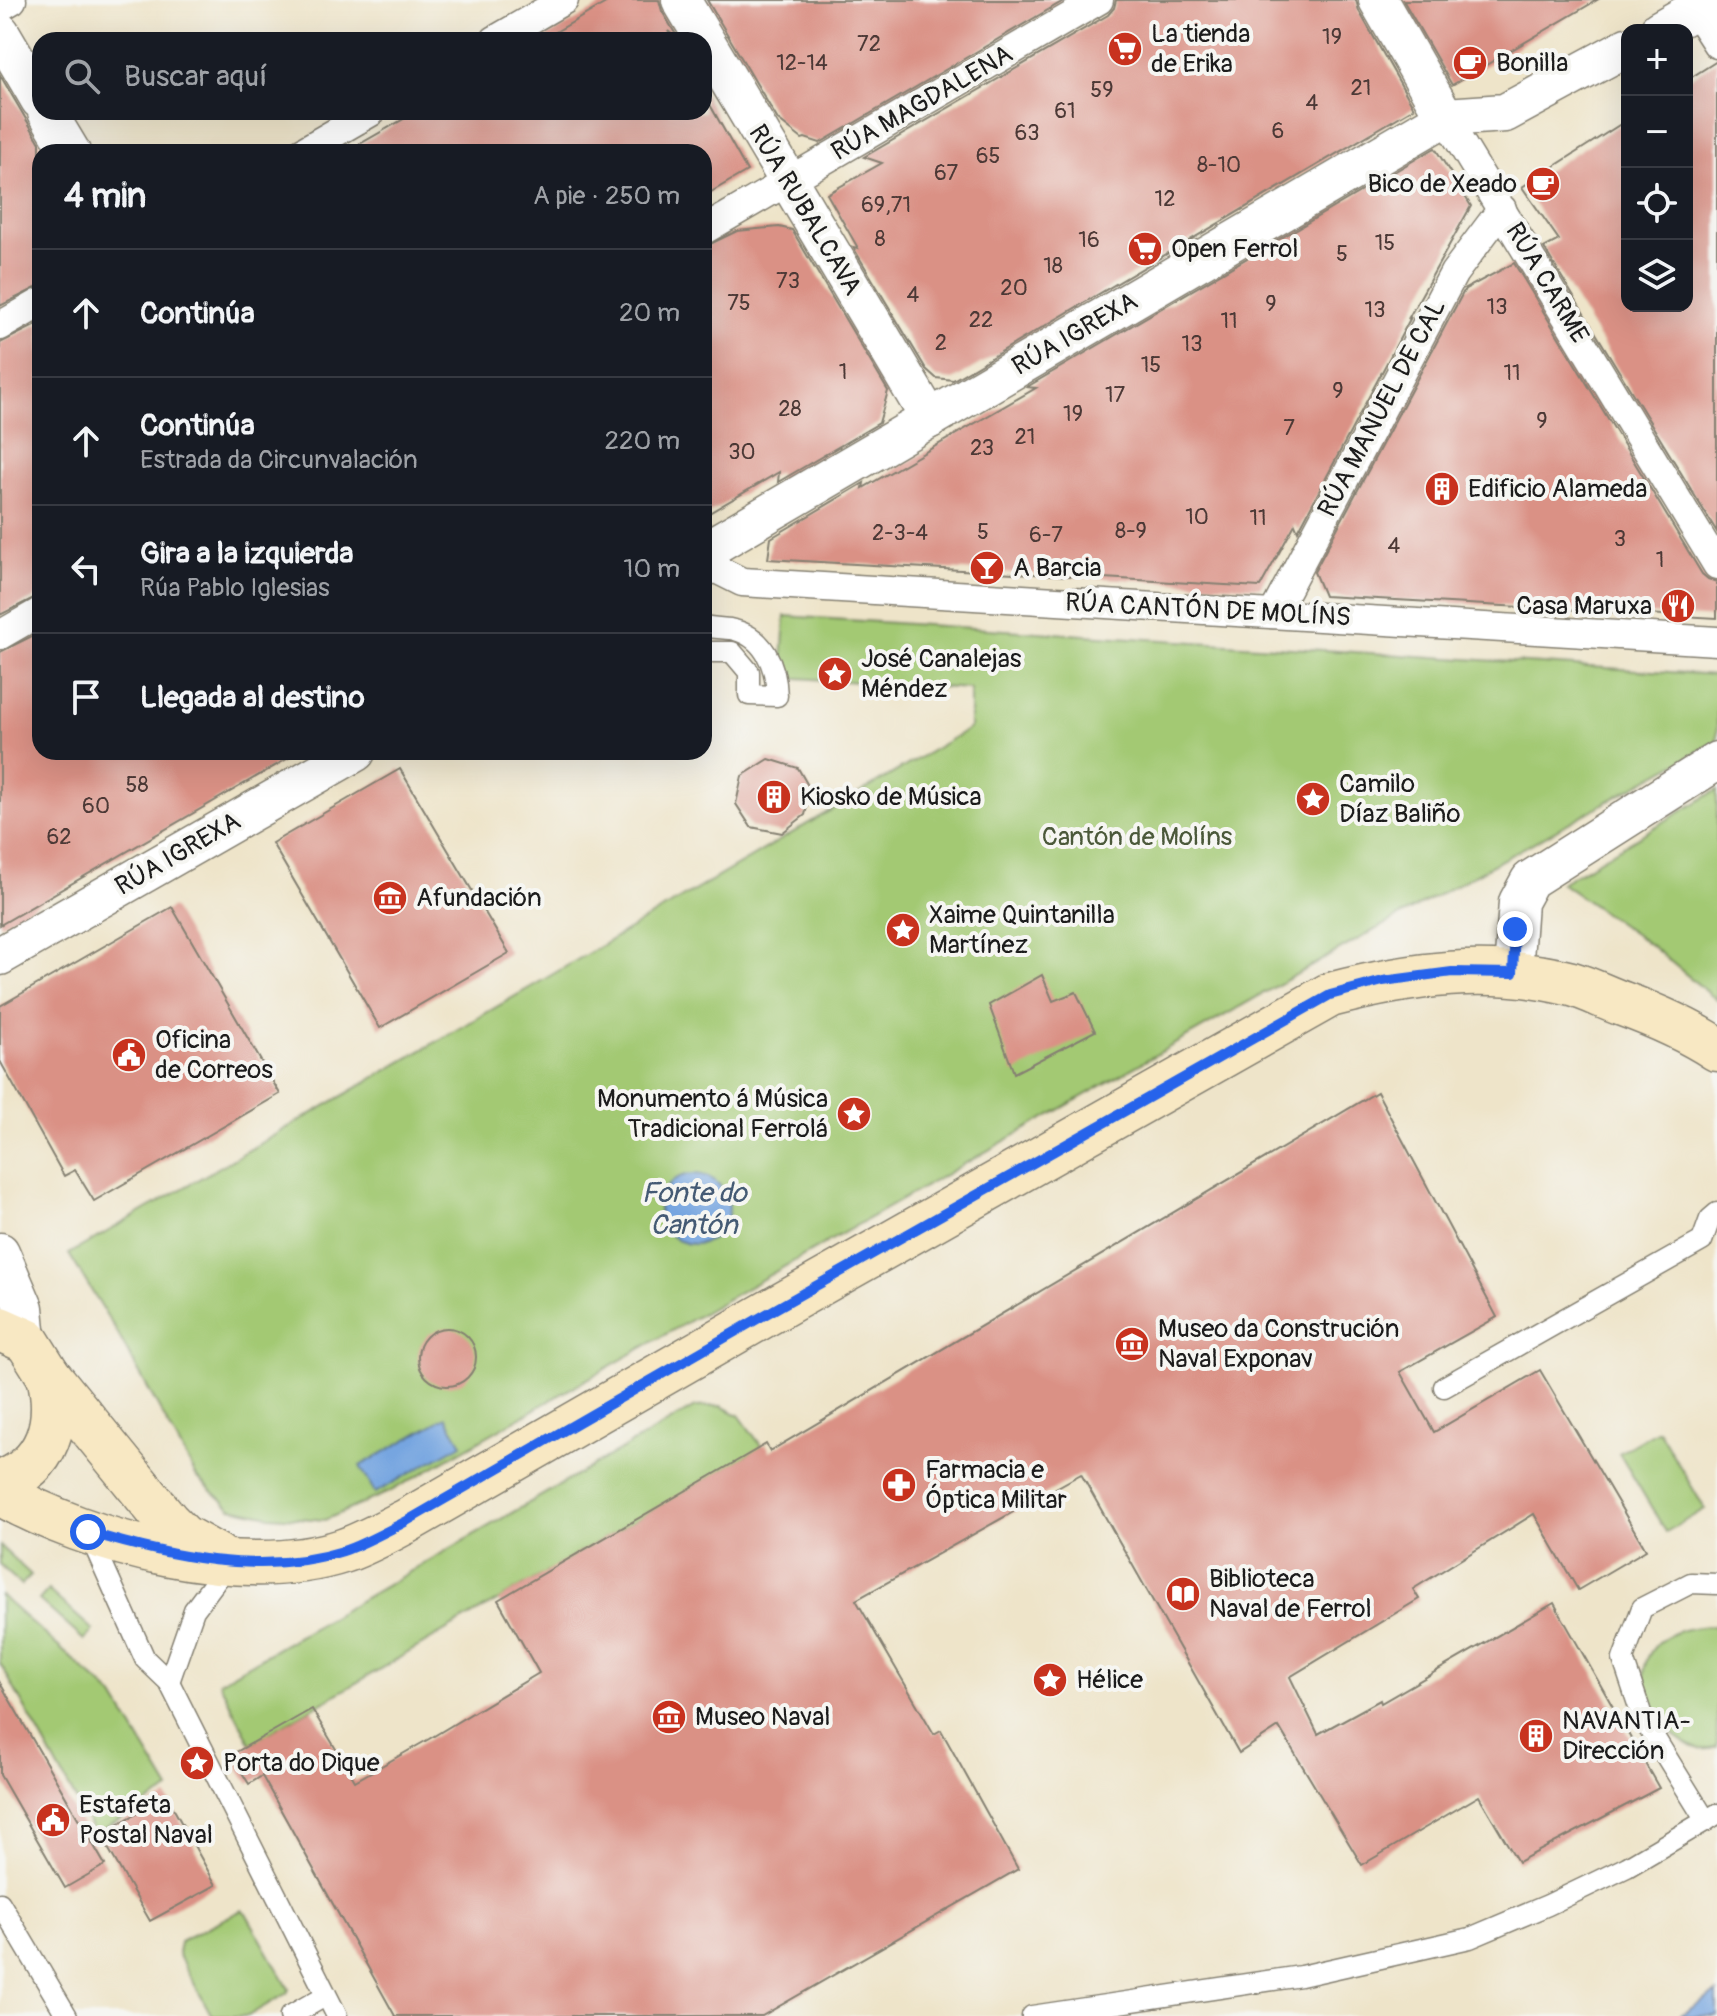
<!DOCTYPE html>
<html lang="es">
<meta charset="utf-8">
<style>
:root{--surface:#171b24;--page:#20242c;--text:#f1f3f6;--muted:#9ea1a6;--line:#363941}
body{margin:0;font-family:Pangolin,sans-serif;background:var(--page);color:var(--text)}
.controls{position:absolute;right:24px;top:24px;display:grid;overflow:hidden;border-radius:16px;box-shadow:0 8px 32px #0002}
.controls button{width:72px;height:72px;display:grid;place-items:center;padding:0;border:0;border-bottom:2px solid var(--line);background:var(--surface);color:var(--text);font:40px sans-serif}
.stop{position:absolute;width:24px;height:24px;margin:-18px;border:6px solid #2563eb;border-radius:50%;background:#fff}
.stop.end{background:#2563eb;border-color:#fff;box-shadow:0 2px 8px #0008}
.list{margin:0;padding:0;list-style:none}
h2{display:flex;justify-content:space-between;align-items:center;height:104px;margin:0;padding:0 32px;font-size:34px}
h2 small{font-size:26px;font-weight:400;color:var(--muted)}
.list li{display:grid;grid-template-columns:52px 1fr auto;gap:24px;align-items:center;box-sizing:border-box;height:128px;padding:0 32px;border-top:2px solid var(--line)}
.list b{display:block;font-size:30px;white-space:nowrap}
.list p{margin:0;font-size:26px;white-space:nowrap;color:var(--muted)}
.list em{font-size:26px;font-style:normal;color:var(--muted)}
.icon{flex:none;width:44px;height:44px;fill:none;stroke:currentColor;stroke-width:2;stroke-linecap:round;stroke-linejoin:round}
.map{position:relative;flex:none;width:1717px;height:2016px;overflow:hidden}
.search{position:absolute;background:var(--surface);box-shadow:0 8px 32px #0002;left:32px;top:32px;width:680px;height:88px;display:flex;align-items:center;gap:20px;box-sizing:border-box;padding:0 28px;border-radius:24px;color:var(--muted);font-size:30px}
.panel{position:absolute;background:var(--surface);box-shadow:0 8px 32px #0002;left:32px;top:144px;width:680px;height:616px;border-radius:24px}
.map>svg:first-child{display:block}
.green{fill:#a3c973;stroke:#607248;stroke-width:2}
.water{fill:#76a5e0;stroke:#49607e;stroke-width:2}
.building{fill:#da9185}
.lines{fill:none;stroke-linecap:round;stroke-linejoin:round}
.service-casing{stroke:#858072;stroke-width:23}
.pedestrian-casing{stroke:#858072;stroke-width:31}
.minor-casing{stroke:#858072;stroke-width:41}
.secondary-casing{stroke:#858072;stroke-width:47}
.service{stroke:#fff;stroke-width:20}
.pedestrian{stroke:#fff;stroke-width:28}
.minor{stroke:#fff;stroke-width:38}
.secondary{stroke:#f8e8c3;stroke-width:44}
.route{stroke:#2563eb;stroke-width:10}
.labels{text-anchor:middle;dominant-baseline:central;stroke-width:8;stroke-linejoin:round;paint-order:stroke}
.number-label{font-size:22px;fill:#4c3936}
.poi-label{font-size:26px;fill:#1c1c1c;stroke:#f6f6f2;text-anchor:start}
.street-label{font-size:26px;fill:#1c1c1c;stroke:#f6f6f2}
.park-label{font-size:26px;fill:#4b593a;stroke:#f6f6f2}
.water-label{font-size:28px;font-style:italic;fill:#445a74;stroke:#f6f6f2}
</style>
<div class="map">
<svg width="1717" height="2016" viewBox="0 0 1717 2016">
<rect width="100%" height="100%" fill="#f6f6f2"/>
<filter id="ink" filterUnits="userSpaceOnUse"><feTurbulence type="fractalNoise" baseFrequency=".0125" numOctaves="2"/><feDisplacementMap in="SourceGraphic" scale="16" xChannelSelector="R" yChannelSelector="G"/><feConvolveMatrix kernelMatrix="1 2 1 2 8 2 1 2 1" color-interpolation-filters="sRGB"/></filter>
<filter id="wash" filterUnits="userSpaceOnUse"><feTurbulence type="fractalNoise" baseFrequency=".006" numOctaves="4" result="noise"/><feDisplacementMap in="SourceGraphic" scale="32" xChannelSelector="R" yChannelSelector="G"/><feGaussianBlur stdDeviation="1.8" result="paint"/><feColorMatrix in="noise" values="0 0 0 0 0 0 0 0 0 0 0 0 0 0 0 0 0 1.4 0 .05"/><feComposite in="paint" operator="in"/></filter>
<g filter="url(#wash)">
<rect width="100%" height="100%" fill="#eee4c9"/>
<g class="green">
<path d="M785,616l932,59v66l-353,195 -973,555 -66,29 -55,-4 -39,-8 -34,-31 -82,-148 -46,-75 474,-274 427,-252v-39l-189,-12z"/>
<path d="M1717,790v210l-64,-53 -92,-64z"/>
<path d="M721,1406l18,9 23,32 -511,297 -32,-62 476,-275z"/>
<path d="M1658,1430l47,79 -39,23 -47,-79z"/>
<path d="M0,1546l31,29 -10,10 -21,-20z"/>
<path d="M48,1590l45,40 -9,10 -45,-40z"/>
<path d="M0,1595l113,100 57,95 -75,44 -95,-171z"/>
<path d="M1717,1626v121c-52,21 -133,-121 0,-121z"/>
<path d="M242,1910l4,3 43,76 -2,4 -39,23h-36l-34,-62 2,-13z"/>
</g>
<g class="water">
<circle cx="694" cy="1209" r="35"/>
<path d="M446,1417l16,27 -87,49 -15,-27z"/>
<path d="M1717,1993v23h-39z"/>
</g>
<g id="blocks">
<g class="building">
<path d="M611,0h48l3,11 17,29 -11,-9 5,9h-131z"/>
<path d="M707,0h358l-245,143 -15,-5 -3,1 -24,-19z"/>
<path d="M1116,0h240l3,11 55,97 -461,272 -17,-2 -10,-9 -73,-122 5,1 -31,-54 55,-31 -18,-6 244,-142 6,-7z"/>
<path d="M1403,0h194l-145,85z"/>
<path d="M1717,61v471l-173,-284 15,-8 -37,-53 105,-67v186h60v-226z"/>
<path d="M0,75l40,68v143l-40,20z"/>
<path d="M704,94l43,77 -43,25v-44h-358l70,-40h288z"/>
<path d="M1435,148l36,58 -63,113 3,-2 -113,214 -3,-7 -35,63 -492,-28 3,-21 93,-55 -1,5 173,-100 -9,-1z"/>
<path d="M779,227l13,3 96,161 -9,32 -101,59 1,-10 -75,44v-269l33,-16z"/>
<path d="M1514,263l188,311 6,5 9,3v36l-393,-22 -10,-24 151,-283z"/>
<path d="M40,323v272l-40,20v-272z"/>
<path d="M40,632v120h259l-299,173v-273z"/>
<path d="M769,759l29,9 13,23 -6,24 -23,18 -31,-6 -15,-23 6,-28z"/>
<path d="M400,769l109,184 -129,75 -108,-185z"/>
<path d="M172,907l108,187 -186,107 -19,-31 -11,6 -64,-115v-55z"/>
<path d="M1042,975l11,26 23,-9 19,39 -81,42 -25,-68z"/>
<path d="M1377,1092l120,225 -97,55 34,60 106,-62 106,180 -68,40 -44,-76 -121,75 6,10 -129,78 28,57 62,-34 1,3 173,-100 105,185 -141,74 -39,-66 -117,69 -83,-138 -40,26 -158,-279 -225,126 78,134 7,-4 77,139 -256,147h-367l-133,-240 -13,8 -18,-29 81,-46 43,72 74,-42 110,-66 -41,-73 268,-156 4,7z"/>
<circle cx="447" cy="1357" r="29"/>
<path d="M0,1683l105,182 -40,23 -65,-113z"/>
<path d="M167,1797l49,88 -66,36 -50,-87z"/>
</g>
</g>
</g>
<g filter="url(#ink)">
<use href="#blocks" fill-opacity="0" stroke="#858072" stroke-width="2"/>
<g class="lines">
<g class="service-casing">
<g id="service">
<path d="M704,626c8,2 17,2 26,3 34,6 46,36 47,67l-28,-1v-23l-17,-20h-28"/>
<path d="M1444,1387l258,-146 8,-22 7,-6"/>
<path d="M89,1534l56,125 24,23 168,334"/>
<path d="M169,1682l25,-72 36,-48"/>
<path d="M1706,1821l-63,-102 -20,-60 19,-51 49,-25 26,1"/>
<path d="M0,1903l67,113"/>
<path d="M290,2016l35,-20"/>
<path d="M1032,2016l269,-40 169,-38 78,-33 79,-38 90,-53"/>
</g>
</g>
<g class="pedestrian-casing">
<g id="pedestrian">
<path d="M0,7l12,-7"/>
<path d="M1695,10l22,34"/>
<path d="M495,40l69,-40"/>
<path d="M1445,117l272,448"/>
<path d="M302,152l69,-40"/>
<path d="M704,230l395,-230"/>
<path d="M0,326l40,-23"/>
<path d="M704,563l38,19 975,59"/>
<path d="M1273,614l181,-341 48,-64"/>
<path d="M0,635l40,-23"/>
</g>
</g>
<g class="minor-casing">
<g id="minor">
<path d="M681,0l249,419"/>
<path d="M1378,0l67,117"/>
<path d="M1659,30l53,-30"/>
<path d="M0,32l40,68"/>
<path d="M47,112l24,40"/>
<path d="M704,551l741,-434 60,-4 122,-66"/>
<path d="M0,956l356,-204"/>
<path d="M1513,973l5,-71 12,-22 187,-119"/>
<path d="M0,1252l24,56 3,33"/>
</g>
</g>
<g class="secondary-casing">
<g id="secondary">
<path d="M0,1329l27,12 22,35 118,145 16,16 34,19"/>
<path d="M0,1483c49,-17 60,-62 49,-107"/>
<path d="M0,1493c90,51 242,91 343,58 21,-7 42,-19 62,-29l356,-205 569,-322c80,-21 160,-32 242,-11 17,5 34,14 51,20 33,12 65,26 94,45"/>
</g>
</g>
<use href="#service" class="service"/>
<use href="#pedestrian" class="pedestrian"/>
<use href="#minor" class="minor"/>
<use href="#secondary" class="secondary"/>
</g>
</g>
<g class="lines" filter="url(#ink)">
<path class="route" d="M88,1532c80,24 173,45 255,19 21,-7 42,-19 62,-29l356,-205 569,-322 53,-14 69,-9 61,1 2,-44"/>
</g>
<defs>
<g id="supermarket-disc" transform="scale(1.8)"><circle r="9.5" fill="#c8321e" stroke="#f6f6f2"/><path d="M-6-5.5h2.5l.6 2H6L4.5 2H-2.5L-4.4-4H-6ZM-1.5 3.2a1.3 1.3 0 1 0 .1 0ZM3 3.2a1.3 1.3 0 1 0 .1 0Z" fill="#fff"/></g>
<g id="cafe-disc" transform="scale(1.8)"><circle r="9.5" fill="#c8321e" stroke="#f6f6f2"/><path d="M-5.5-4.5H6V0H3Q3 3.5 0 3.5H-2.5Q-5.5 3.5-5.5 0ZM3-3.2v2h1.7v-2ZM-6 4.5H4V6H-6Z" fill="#fff"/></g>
<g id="building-disc" transform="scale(1.8)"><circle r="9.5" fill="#c8321e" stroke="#f6f6f2"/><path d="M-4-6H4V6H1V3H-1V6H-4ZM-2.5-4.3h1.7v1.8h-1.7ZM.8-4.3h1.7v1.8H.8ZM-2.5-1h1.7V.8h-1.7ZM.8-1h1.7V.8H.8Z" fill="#fff"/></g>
<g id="bar-disc" transform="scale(1.8)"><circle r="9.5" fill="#c8321e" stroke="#f6f6f2"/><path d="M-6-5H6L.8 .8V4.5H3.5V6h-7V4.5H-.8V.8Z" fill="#fff"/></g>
<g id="restaurant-disc" transform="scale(1.8)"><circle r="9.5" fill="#c8321e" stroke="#f6f6f2"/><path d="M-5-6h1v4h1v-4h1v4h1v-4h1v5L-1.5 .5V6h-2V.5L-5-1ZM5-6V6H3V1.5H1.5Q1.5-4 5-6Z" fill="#fff"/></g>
<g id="sight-disc" transform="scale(1.8)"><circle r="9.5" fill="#c8321e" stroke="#f6f6f2"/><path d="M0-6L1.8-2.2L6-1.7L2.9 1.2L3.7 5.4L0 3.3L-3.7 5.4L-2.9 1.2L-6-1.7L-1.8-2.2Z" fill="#fff"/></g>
<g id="museum-disc" transform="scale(1.8)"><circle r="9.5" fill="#c8321e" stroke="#f6f6f2"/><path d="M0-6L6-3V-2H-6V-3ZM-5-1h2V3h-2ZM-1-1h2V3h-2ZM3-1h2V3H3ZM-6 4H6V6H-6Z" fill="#fff"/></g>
<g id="civic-disc" transform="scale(1.8)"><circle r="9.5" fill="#c8321e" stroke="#f6f6f2"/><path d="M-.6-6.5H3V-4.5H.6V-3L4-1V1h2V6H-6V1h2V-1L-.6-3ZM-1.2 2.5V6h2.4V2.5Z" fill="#fff"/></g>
<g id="pharmacy-disc" transform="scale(1.8)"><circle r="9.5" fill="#c8321e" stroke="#f6f6f2"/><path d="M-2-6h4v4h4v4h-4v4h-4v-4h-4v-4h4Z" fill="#fff"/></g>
<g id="library-disc" transform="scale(1.8)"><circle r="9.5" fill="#c8321e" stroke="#f6f6f2"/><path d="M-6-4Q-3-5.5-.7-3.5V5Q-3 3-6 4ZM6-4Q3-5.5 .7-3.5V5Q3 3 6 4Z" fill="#fff"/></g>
</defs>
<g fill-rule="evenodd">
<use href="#supermarket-disc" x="1125" y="49"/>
<use href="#cafe-disc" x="1470" y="63"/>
<use href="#cafe-disc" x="1543" y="184"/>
<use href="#supermarket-disc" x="1145" y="249"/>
<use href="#building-disc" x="1442" y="489"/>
<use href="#bar-disc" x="987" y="568"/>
<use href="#restaurant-disc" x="1678" y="606"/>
<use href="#sight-disc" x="835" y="674"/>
<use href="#building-disc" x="774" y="797"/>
<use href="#sight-disc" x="1313" y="799"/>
<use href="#museum-disc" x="390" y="898"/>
<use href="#sight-disc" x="903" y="930"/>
<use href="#civic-disc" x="129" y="1055"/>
<use href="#sight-disc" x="854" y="1114"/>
<use href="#museum-disc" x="1132" y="1344"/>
<use href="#pharmacy-disc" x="899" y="1485"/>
<use href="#library-disc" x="1183" y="1594"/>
<use href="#sight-disc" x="1050" y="1680"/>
<use href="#museum-disc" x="669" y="1717"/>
<use href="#building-disc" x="1536" y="1736"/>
<use href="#sight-disc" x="197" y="1763"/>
<use href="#civic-disc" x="53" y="1820"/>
</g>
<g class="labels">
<g class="number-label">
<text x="1332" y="37">19</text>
<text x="869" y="44">72</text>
<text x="802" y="63">12-14</text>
<text x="1361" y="88">21</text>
<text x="1102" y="90">59</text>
<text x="1312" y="103">4</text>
<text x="1065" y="111">61</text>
<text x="1278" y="131">6</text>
<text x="1027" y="133">63</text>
<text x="988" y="156">65</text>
<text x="1219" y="165">8-10</text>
<text x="946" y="173">67</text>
<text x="1165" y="199">12</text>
<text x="886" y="205">69,71</text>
<text x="880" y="239">8</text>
<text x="1089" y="240">16</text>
<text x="1385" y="243">15</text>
<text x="1342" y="254">5</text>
<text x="1053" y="266">18</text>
<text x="788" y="281">73</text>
<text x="1014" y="288">20</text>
<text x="913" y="295">4</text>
<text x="739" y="303">75</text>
<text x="1271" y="304">9</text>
<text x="1497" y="307">13</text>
<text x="1375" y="310">13</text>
<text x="981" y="320">22</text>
<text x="1229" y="321">11</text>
<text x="941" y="343">2</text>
<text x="1192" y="344">13</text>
<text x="1151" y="365">15</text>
<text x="843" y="372">1</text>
<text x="1512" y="373">11</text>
<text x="1338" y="391">9</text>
<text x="1115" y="395">17</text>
<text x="790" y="409">28</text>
<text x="1073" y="414">19</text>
<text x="1542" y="421">9</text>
<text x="1289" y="428">7</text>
<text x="1025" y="437">21</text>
<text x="982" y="448">23</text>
<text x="742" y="452">30</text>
<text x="1197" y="517">10</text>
<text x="1258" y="518">11</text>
<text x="1131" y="531">8-9</text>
<text x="983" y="532">5</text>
<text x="900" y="533">2-3-4</text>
<text x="1046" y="535">6-7</text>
<text x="1620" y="539">3</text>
<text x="1394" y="546">4</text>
<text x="1660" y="560">1</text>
<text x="137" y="785">58</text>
<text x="96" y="806">60</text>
<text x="59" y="837">62</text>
</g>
<g class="poi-label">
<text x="1151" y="34">La tienda<tspan x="1151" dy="30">de Erika</tspan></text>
<text x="1496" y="63">Bonilla</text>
<text x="1517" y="184" text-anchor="end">Bico de Xeado</text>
<text x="1171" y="249">Open Ferrol</text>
<text x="1468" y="489">Edificio Alameda</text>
<text x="1013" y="568">A Barcia</text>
<text x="1652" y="606" text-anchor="end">Casa Maruxa</text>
<text x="861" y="659">José Canalejas<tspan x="861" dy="30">Méndez</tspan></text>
<text x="1339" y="784">Camilo<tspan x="1339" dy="30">Díaz Baliño</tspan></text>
<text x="800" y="797">Kiosko de Música</text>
<text x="416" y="898">Afundación</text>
<text x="929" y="915">Xaime Quintanilla<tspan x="929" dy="30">Martínez</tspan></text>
<text x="155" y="1040">Oficina<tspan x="155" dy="30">de Correos</tspan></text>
<text x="828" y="1099" text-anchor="end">Monumento á Música<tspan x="828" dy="30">Tradicional Ferrolá</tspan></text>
<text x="1158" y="1329">Museo da Construción<tspan x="1158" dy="30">Naval Exponav</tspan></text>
<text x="925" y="1470">Farmacia e<tspan x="925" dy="30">Óptica Militar</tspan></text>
<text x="1209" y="1579">Biblioteca<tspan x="1209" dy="30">Naval de Ferrol</tspan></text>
<text x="1076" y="1680">Hélice</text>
<text x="695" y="1717">Museo Naval</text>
<text x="1562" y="1721">NAVANTIA-<tspan x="1562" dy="30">Dirección</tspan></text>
<text x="223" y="1763">Porta do Dique</text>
<text x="79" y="1805">Estafeta<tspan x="79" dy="30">Postal Naval</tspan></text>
</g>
<g class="street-label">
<text transform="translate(922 103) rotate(-30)">RÚA MAGDALENA</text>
<text transform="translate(805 210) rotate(59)">RÚA RUBALCAVA</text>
<text transform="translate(1547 283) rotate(59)">RÚA CARME</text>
<text transform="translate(1075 334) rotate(-30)">RÚA IGREXA</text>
<text transform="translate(1382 408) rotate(-62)">RÚA MANUEL DE CAL</text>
<text transform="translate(1208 610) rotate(3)">RÚA CANTÓN DE MOLÍNS</text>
<text transform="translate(178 854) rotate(-30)">RÚA IGREXA</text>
</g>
<g class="park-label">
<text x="1137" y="837">Cantón de Molíns</text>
</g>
<g class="water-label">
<text x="694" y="1193">Fonte do<tspan x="694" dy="32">Cantón</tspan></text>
</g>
</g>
</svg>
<div class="controls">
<button>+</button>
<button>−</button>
<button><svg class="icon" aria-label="locate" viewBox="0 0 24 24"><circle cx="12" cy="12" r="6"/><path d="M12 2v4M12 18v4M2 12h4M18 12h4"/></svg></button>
<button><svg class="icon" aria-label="layers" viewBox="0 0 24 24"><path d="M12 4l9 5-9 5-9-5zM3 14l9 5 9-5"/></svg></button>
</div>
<div class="stop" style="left:88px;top:1532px"></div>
<div class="stop end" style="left:1515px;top:929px"></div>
<div class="search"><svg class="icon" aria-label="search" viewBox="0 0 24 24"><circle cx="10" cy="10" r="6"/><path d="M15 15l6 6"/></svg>Buscar aquí</div>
<section class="panel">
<h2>4 min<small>A pie · 250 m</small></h2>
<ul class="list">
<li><svg class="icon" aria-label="ahead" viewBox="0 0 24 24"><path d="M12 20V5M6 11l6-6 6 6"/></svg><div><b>Continúa</b></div><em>20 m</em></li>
<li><svg class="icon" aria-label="ahead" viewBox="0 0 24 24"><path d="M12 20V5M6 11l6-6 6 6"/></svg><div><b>Continúa</b><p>Estrada da Circunvalación</p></div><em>220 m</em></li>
<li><svg class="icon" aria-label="left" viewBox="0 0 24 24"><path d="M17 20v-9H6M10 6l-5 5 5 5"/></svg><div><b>Gira a la izquierda</b><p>Rúa Pablo Iglesias</p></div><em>10 m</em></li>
<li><svg class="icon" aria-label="arrive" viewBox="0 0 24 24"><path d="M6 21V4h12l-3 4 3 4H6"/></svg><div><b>Llegada al destino</b></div></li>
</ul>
</section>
</div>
